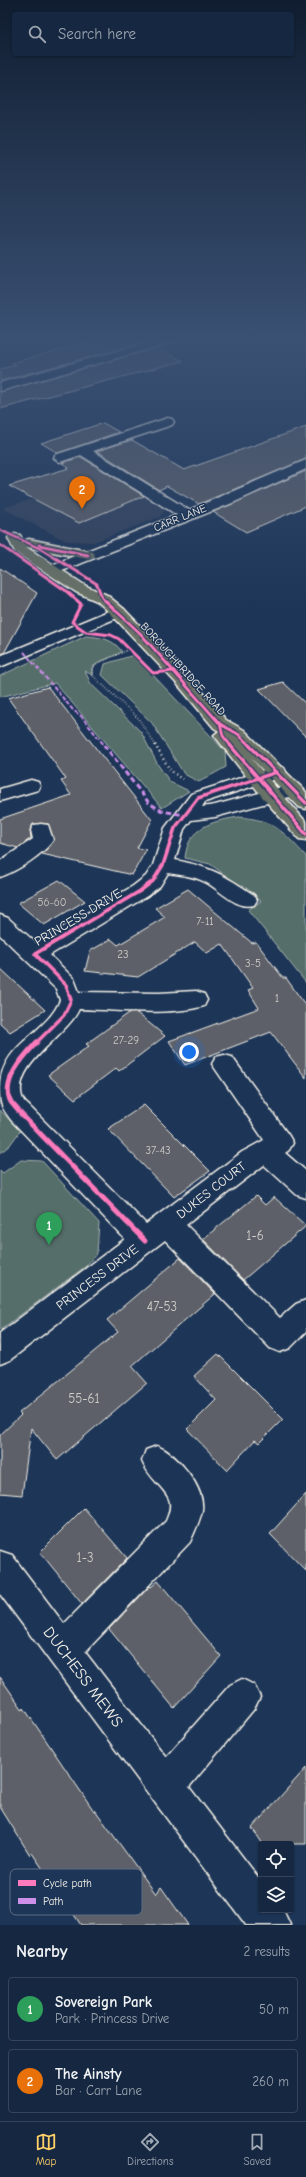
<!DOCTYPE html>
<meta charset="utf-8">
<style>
:root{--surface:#162841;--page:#1f3048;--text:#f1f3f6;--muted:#9ea6b1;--line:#35445a;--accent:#ffd166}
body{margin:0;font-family:"Comic Neue",sans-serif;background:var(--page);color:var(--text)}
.controls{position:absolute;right:12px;bottom:12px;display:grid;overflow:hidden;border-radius:4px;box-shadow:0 1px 3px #0004}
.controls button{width:36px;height:36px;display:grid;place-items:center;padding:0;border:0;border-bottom:1px solid var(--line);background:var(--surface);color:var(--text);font:20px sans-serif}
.you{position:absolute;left:189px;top:1052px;width:14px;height:14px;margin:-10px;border:3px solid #fff;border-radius:50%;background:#1a73e8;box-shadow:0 0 0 6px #1a73e833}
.badge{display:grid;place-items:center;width:26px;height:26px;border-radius:50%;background:var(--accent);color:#fff;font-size:13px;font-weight:700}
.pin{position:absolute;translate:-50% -33px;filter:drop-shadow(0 1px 2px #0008)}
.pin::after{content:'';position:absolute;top:21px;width:14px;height:12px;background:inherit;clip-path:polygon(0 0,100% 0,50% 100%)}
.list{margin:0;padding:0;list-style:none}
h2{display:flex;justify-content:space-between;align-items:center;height:52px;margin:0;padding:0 16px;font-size:17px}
h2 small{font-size:13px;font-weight:400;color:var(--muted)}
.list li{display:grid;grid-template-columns:26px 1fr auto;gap:12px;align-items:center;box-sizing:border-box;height:64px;margin:0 8px 8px;padding:0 8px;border:1px solid var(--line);border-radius:4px}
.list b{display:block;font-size:15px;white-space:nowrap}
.list p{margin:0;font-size:13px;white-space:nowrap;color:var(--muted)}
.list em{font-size:13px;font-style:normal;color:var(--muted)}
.icon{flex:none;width:22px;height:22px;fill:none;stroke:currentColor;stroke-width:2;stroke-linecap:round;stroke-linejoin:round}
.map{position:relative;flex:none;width:306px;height:1925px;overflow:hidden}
.search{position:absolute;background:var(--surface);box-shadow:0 1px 3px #0004;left:12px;right:12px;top:12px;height:44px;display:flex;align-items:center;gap:10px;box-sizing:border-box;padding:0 14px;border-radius:4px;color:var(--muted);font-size:15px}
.sheet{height:196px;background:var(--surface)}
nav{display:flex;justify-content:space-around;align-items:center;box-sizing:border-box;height:56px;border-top:1px solid var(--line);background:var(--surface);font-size:11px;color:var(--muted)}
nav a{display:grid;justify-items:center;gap:2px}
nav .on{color:var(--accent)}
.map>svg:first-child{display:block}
.built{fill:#30425c}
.green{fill:#546e6b;stroke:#a4b0aa}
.building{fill:#5d6168;stroke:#f4f1e8}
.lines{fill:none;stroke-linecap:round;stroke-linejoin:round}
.minor-casing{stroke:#f4f1e8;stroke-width:3}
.major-casing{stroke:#f4f1e8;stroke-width:3}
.path-far1{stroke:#f4f1e8;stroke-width:2;stroke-dasharray:0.5 2;stroke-linecap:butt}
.path{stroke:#f4f1e8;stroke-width:2.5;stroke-dasharray:1 3;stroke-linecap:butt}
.minor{fill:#1d3557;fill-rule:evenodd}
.major{fill:#697266;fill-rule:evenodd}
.quiet-far1{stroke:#ce8fe9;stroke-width:2;stroke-dasharray:4.5 2;stroke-linecap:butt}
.quiet{stroke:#ce8fe9;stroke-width:3;stroke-dasharray:5.5 3;stroke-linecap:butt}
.cycleway-far2-casing{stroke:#1d3557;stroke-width:5}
.cycleway-far1-casing{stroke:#1d3557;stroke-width:6}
.cycleway-casing{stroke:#1d3557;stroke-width:8}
.cycleway-far2{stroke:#fd7abc;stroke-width:3}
.cycleway-far1{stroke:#fd7abc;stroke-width:3.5}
.cycleway{stroke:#fd7abc;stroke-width:5}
.labels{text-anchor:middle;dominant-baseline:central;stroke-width:3;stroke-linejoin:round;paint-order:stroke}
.far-street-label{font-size:11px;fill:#f4f1e8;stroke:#1d3557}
.number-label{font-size:11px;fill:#cecdc8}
.street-label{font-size:13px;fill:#f4f1e8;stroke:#1d3557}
.near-number-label{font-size:13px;fill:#cecdc8}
.near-street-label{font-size:16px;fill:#f4f1e8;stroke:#1d3557}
.key{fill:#1d3557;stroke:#5e6d82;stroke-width:1}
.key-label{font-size:11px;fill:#f4f1e8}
</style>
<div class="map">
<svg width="306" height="1925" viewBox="0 0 306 1925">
<rect width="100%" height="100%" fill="#1d3557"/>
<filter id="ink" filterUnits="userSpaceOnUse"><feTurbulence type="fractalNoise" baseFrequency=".025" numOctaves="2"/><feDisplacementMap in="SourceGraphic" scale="8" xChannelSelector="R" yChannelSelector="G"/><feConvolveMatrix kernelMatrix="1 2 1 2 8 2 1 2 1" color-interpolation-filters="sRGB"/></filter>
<g filter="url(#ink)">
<path class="built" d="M113,478l54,30 -7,9 -66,25 -28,-1 -64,-33 87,-26z"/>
<g class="green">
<path d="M86,636c14,1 28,3 36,16l-22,10 -8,6v7l-7,-4 6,13 50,48 17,33 12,17 19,9 -27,17 -107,-125 -55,14v-21z"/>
<path d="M134,655l91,96 1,16 -27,15 -15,-8 -32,-51 -50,-48 3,-11z"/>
<path d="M239,817c36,3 43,14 67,39v127l-58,-73 13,-9 -51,-37 -25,-6c3,-31 27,-37 54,-41z"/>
<path d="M0,1110l20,21 -10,14 -10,8z"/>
<path d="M21,1160l21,1 57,62 -2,30 -11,13 -86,64v-160l3,3z"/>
</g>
<g class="building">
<path d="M101,339h37l7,3 -145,39v-12l16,-4 -4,-2z"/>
<path d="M157,348l26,13 -183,48v-17z"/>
<path d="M103,423l16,9 -61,21 -17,-10z"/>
<path d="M306,427v32l-107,45 -32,-18 -8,4 -62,-39 35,-11 52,30z"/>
<path d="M81,457l63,39 -65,27 -70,-37 60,-18 -7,-5z"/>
<path d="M306,471v35l-60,26 -33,-20z"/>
<path d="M0,568l37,25 -33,60 -4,1z"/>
<path d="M283,682l23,22v33l-47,-48z"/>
<path d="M48,687l104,133 -15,28 9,2 -14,25 -90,-21 12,-13 -6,-17h-15l-3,6 1,8 -13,10 -18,-5v-24l71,-24 -10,-14 5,-2 -58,-81z"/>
<path d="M59,880l26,21 -41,24 -26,-22z"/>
<path d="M188,889l64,54 4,-1 27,36h3l20,28v72l-35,-46 -86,33 -16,-24 90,-33 -11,-18 5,-2 -31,-44 -15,9 -12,-11 -57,35 -53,-6 5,-20 21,-12 7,6 47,-28 -10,-9z"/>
<path d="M0,968l45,42 -35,22 -10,-9z"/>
<path d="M129,1013h8l28,23 -46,35 -3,-3 -41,31 -27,-24 41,-29 -3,-2z"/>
<path d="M144,1105l66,66 -36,26 -66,-68z"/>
<path d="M256,1196l9,9 9,-8 32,29 -63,54 -40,-41z"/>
<path d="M180,1258l35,36 -83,72 15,17 -90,77 -26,-32 -9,67 -22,-2v-58l21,-20 -2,-2 99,-81 -11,-12z"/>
<path d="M218,1354l65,65 -24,24 -4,-3 -28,30 -40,-41 29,-29 -22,-24z"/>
<path d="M306,1494v77l-36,-37z"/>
<path d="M84,1508l43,50 -45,46 -42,-52z"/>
<path d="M158,1581l63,75 -47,52 -65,-79 41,-43 1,1z"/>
<path d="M0,1677l23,33 1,-2 70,103 1,-1 61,84 5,-7 27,38h-107l-49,-72 -2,2 -30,-48z"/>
<path d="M306,1768v76h-43l-11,-16z"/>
</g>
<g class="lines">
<g class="minor-casing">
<g id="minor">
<path d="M162,339h16l-1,2 -177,50v-8z"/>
<path d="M168,418l4,1 2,3 -2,3 -79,26 96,59 117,-50v9l-71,33 -178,71h-10l-2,-3 2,-3 130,-52 -96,-60 -21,7 -6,-4 1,-3z"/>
<path d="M118,607l6,2 2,3 -2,3 -124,52v-11z"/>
<path d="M277,766l7,2 2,4 -2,4 -79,26 -3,5 13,-2 78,-21 7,2 2,4 -2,4 -85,23 -24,3 -7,9 -9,31c36,7 49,15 79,35l3,5 -3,5c-18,5 -33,-15 -49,-23 -11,-6 -25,-7 -37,-9l-8,13 -13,10 -97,59 24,24 5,13 80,1 37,-2 8,3 3,6 -3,6c-33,10 -89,4 -125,3 -11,26 -67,56 -57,88 1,4 5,7 8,10l116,117 96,-72 22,-12 -52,-76 4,-7 8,-2 8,2 57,79 4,7 -4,7 -4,3 21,18v27l-9,-3 -33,-30 -78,60 94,93 16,-14 10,-4v32l-16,16 -10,4 -10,-4 -105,-108 -155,120 -10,4v-31l125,-94 -113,-118c-10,-13 -12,-16 -12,-33 0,-44 47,-54 60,-88l-4,-11 -56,-54v-20l8,3 28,25 97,-57 13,-10 7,-11 12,-37 26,-34z"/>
<path d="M31,780l7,2 2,4 -2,4 -38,11v-12z"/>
<path d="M41,824l7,1 5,15c-9,14 -37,32 -53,37v-16l33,-22 -2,-9 3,-5z"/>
<path d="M157,1446c20,8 48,41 45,64 -2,11 -8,23 -12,32l-105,110 81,105 64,-72 12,-6 12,6 6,12 -6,12 -65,78 72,94v29h22l7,15h-44l-246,-331v-43l12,4 52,69 102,-103c3,-7 6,-15 3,-22 -5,-12 -21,-22 -27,-38l4,-11z"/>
</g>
</g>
<g class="major-casing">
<path id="major" d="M15,534l5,1 3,6 6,-2 64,13 2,3 -2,3 -5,1 -62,-12 60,39 21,9 17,14 66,68 36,43 18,10 62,62v17l-7,-2 -49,-50 56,65v18l-7,-1 -35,-40 -50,-64 5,-4 -5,-3 -36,-43 -66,-70 -15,-14 -21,-9 -61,-40 -7,-14 2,-3z"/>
</g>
<path class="path-far1" d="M126,651l-26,11 -8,6v7l46,43 18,28"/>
<path class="path" d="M155,745l15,25 14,11"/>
<use href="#minor" class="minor"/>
<use href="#major" class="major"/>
<path class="quiet-far1" d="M24,652l49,58 8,6 24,30"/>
<path class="quiet" d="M104,745l45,58 13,8 22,4"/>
<g class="cycleway-far2-casing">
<g id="cycleway-far2">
<path d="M0,530l41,19 56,35 5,14 38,35 80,91 18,10 12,12"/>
<path d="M0,545l65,45 16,14 -9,18 14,10 25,3 8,4 34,34 21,-2"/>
<path d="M39,545l49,10"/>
<path d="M220,724l3,12 8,10"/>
</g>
</g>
<g class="cycleway-far1-casing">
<g id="cycleway-far1">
<path d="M230,745l76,89"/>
<path d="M249,745l57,58"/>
<path d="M36,1043l28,-28 7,-15 -5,-15 -31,-31 105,-63 13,-10 10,-16 12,-37 23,-30 79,-26"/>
</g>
</g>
<g class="cycleway-casing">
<path id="cycleway" d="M37,1042c-13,14 -37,39 -26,60 3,4 7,8 10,12l124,127"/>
</g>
<use href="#cycleway-far2" class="cycleway-far2"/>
<use href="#cycleway-far1" class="cycleway-far1"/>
<use href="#cycleway" class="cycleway"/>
</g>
</g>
<linearGradient id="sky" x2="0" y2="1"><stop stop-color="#101d30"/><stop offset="0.56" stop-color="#3a5174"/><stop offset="1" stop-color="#3a5174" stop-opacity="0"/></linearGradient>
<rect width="306" height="608" fill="url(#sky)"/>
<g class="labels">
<g class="far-street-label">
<text transform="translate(180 518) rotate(-22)">CARR LANE</text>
<text transform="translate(183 669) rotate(48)">BOROUGHBRIDGE ROAD</text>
</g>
<g class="number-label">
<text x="52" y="902">56-60</text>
<text x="205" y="921">7-11</text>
<text x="123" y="954">23</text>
<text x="253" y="963">3-5</text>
<text x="277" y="998">1</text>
<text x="126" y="1040">27-29</text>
<text x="158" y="1150">37-43</text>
</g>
<g class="street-label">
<text transform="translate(78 917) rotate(-31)">PRINCESS DRIVE</text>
<text transform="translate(211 1190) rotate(-38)">DUKES COURT</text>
<text transform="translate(97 1277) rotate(-37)">PRINCESS DRIVE</text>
</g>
<g class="near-number-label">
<text x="255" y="1235">1-6</text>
<text x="162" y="1306">47-53</text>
<text x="84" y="1398">55-61</text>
<text x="85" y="1557">1-3</text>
</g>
<g class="near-street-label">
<text transform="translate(83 1677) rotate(53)">DUCHESS MEWS</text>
</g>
</g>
<rect x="10" y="1869" width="132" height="46" rx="6" class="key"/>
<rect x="18" y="1880" width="18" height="6" fill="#fd7abc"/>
<rect x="18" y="1898" width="18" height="6" fill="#ce8fe9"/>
<g class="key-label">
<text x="43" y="1887">Cycle path</text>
<text x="43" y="1905">Path</text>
</g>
</svg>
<div class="controls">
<button><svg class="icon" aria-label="locate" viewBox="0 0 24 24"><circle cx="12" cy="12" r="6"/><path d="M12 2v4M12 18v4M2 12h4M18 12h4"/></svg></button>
<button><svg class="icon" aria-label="layers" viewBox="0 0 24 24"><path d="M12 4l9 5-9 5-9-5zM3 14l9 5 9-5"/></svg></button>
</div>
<div class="you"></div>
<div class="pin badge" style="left:49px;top:1245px;background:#2e9e5b">1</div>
<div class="pin badge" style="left:82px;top:509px;background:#e8710a">2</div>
<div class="search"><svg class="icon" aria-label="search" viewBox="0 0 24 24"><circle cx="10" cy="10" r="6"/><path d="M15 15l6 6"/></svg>Search here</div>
</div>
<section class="sheet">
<h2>Nearby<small>2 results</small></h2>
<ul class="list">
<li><span class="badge" style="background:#2e9e5b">1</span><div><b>Sovereign Park</b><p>Park · Princess Drive</p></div><em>50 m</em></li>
<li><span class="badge" style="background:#e8710a">2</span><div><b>The Ainsty</b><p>Bar · Carr Lane</p></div><em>260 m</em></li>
</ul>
</section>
<nav>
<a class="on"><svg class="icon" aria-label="map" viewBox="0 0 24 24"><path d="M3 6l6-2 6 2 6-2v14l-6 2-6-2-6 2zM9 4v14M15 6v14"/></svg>Map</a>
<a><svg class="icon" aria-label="directions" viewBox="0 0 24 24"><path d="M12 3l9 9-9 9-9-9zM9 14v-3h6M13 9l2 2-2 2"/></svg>Directions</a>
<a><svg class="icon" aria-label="saved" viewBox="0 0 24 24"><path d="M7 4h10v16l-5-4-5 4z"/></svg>Saved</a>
</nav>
